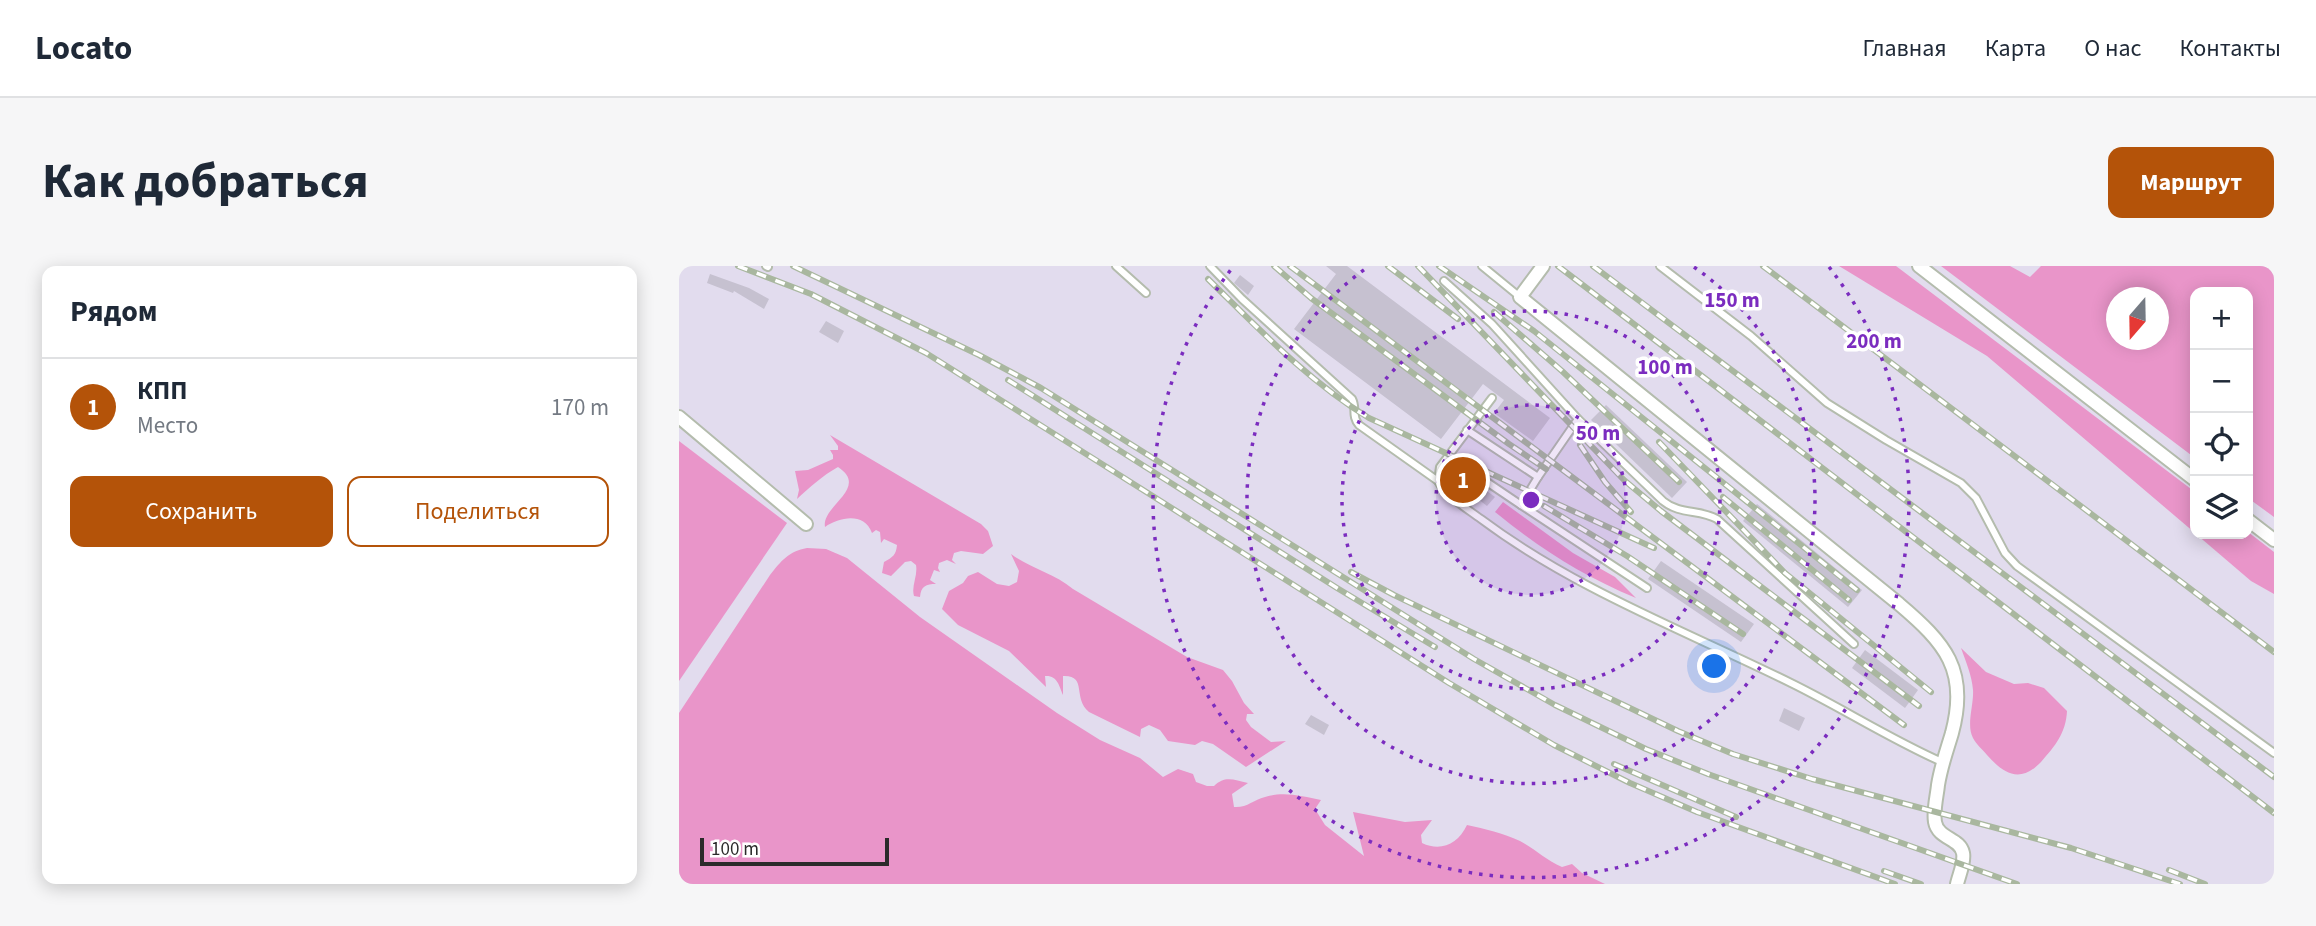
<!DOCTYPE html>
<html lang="ru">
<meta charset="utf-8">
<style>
:root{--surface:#fff;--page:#f6f6f7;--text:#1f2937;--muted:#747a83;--line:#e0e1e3;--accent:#b45309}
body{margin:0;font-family:"Source Sans 3",sans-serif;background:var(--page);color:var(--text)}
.controls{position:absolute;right:21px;top:21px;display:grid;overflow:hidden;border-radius:14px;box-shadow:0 4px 18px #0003}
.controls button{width:63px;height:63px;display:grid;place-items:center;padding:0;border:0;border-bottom:2px solid var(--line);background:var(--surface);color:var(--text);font:35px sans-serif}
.compass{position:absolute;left:1427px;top:21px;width:63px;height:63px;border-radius:50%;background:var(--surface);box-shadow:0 4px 18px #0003;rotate:200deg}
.scale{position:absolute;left:21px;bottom:18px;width:189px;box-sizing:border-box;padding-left:7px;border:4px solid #2b2b2b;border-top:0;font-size:19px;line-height:24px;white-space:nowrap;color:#2b2b2b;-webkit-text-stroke:5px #fff;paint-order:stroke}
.you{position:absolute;left:1036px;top:401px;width:24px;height:24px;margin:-18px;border:5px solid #fff;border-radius:50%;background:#1a73e8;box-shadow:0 0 0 10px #1a73e833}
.badge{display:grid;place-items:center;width:46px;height:46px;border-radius:50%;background:var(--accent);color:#fff;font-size:23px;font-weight:700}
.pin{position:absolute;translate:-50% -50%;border:4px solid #fff;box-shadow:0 2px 7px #0006}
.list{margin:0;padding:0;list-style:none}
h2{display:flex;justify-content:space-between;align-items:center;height:91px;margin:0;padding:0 28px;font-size:30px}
h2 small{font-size:23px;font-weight:400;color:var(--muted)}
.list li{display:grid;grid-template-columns:46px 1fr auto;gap:21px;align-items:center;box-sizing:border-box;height:98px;padding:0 28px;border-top:2px solid var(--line)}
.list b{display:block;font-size:26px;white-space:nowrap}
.list p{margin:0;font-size:23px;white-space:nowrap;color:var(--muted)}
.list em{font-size:23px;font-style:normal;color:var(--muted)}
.actions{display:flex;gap:14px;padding:21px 28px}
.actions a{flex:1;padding:16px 0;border:2px solid var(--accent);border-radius:14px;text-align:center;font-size:24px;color:var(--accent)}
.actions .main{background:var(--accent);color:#fff}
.icon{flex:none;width:38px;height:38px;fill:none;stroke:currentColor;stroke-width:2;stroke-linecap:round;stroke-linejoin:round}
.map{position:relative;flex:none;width:1595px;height:618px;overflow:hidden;border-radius:14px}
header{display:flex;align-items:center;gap:42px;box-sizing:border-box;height:98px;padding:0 35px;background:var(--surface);border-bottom:2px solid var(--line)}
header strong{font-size:33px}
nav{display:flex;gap:38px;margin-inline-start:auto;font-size:24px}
.intro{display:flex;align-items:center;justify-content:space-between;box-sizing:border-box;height:168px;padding:0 42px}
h1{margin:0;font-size:49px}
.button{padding:18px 32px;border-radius:14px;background:var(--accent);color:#fff;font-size:24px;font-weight:700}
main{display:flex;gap:42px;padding:0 42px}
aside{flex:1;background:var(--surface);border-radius:14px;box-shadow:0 4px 18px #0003}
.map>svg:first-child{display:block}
.green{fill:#e995c9;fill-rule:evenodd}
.building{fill:#c6c1d0}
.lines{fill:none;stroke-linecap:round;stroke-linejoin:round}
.lane-casing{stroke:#b4bcad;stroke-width:10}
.street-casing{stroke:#b4bcad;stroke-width:16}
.lane{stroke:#fff;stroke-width:6}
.street{stroke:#fff;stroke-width:12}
.rail-casing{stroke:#a9b79f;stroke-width:6}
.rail{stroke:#fff;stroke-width:3.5;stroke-dasharray:10;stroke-linecap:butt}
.ring{fill:none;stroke:#7b2cbf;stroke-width:3.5;stroke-dasharray:3.5 7}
.centre{fill:#7b2cbf;stroke:#fff;stroke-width:3.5}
.ring-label{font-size:21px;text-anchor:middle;font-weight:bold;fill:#7b2cbf;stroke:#fff;stroke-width:7;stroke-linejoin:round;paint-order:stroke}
</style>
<header>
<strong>Locato</strong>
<nav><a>Главная</a><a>Карта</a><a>О нас</a><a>Контакты</a></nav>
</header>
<div class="intro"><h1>Как добраться</h1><a class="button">Маршрут</a></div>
<main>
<aside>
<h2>Рядом<small></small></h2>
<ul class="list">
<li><span class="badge">1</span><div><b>КПП</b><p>Место</p></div><em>170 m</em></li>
</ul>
<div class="actions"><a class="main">Сохранить</a><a>Поделиться</a></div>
</aside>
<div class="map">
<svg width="1595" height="618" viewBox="0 0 1595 618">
<rect width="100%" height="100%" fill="#e2dcee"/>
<g class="green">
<path d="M1160,0h57l299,226v41l-208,-177z"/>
<path d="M1262,0h69l20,11 11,-11h233v251l-26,-19v-206h-53v166zM1437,32h42v42h-42z"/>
<path d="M151,169l151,89 7,7 5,15 -10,8 -22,-3 -7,2 -2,7 4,4 -9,-4 -8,3 -1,5 2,4 -6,-2 -4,10 6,4c-10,0 -15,2 -16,13l-6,-1c-3,-10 4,-20 2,-31l-5,-4 -6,1 -14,14 -9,-3 2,-11c9,-5 12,-7 13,-17l-13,-6 -3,4 -1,-11 -4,-2 -4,3c-8,-21 -32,-16 -47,-6 -4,-21 45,-39 13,-60 -16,9 -28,20 -41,32l2,-9 -4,-19 13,-1 25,-11v-4l-3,-5h8v-4z"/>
<path d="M0,175l108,82 -108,158z"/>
<path d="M824,236l70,51 42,24 21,21c-55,-23 -94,-48 -141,-86z"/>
<path d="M1569,266l26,20v42l-23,-13 -55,-47z"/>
<path d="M128,282l19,1 21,9 73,59 137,96 43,27 40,18 23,19 15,-8 15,5 3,8 11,4h7c11,-11 20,-6 34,-3l-16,11 2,13c13,1 19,-7 31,-10 19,-6 37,-1 56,3l-6,9 10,16 39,31 -11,-44 52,10 27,-2 -11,15 1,8c19,9 36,1 45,-18 18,4 36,8 53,16 15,8 26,19 42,26l10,-3 10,9 23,11h-926v-171l91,-138c11,-14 19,-24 37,-27z"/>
<path d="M332,288c19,14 43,19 62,35l114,68 36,13 9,11 12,22 10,11h-7l-1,6 5,7 20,15 15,-1 -40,26 -33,-23 -11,-3 -7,4 -27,-4 -8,-11 -11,-5 -8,4 -1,8 -51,-25c-17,-14 -1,-37 -26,-36v19c-4,-10 -6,-20 -18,-19l1,11 -37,-36 -51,-26 -16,-16 7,-18 14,-8 5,-7 10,-4 19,12 12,2 8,-4 2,-11z"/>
<path d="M1282,382l25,24 28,12 14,-1 16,5 23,23c-1,22 -12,35 -26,51 -21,22 -37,12 -54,-7 -4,-5 -11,-11 -14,-17 -7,-13 1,-33 0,-48 -1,-14 -7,-28 -12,-42z"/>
</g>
<g class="building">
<path d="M647,0h21l203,152 -17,23 -39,-28 10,-13 -21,-16 -42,55 -147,-110 42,-55z"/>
<path d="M31,8l39,14 20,11 -5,10 -30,-18 -1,2 -26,-10z"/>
<path d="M561,9l14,11 -6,9 -14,-12z"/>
<path d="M147,55l18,10 -6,12 -19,-11z"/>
<path d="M927,139l81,77 -15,16 -81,-78z"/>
<path d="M782,206l34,25 -8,9 -33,-26z"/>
<path d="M1078,238l105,86 -14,17 -105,-86z"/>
<path d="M982,295l93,63 -13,18 -93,-63z"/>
<path d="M1186,384l53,40 -13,18 -53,-40z"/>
<path d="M1105,442l21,10 -6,13 -20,-10z"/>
<path d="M632,449l18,10 -5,10 -19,-11z"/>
</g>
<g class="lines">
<g class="lane-casing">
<g id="lane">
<path d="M87,0l2,1"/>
<path d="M437,0l30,27"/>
<path d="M531,0l32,33 110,100c5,9 -1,17 7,26l79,56"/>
<path d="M803,0l38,31"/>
<path d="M981,0l91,70 76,67 59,37 75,43 15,15 29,55 12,13 257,187"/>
<path d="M765,15l48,43 86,95 85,82c17,14 37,8 54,18l137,125"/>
<path d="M813,132l-52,69 -2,14c9,16 28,27 43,38 95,71 205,112 310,164 51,25 99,56 151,79"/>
<path d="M788,164l71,47 40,-58"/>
<path d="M799,210l43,29"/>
<path d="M859,211l-17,28 126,83"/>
</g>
</g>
<g class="street-casing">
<g id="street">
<path d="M864,0l-23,31 379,307c46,39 70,66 53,129 -5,17 -11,33 -14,52 -1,11 -5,25 -3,37 3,17 25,16 28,31 2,9 -4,22 -6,31"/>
<path d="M1240,0l276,214"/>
<path d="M0,151l127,107"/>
<path d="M1569,254l26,20"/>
</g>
</g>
<use href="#lane" class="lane"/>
<use href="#street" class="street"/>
<g class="rail-casing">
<g id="rail">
<path d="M59,0l73,28 115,59 523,330 105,62 76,38 67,29 198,72"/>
<path d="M114,0l186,89 62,33 433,271 81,46 91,44 62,25 309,110"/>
<path d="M595,0l37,32 198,146 37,25"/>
<path d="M611,0l614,459"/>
<path d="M709,0l70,53"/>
<path d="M739,0l206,214 37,31 258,195"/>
<path d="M760,0l95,65 323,259"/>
<path d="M879,0l716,547"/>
<path d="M914,0l681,511"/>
<path d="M1084,0l511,386"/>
<path d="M529,13c51,50 100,102 161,139l285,130"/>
<path d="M815,46l68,59 117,111"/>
<path d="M329,114l329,208 98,59"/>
<path d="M980,176l126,131 146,119"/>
<path d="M901,179l25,37 26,30"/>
<path d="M1044,231l126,103"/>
<path d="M865,240l83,50 116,78"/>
<path d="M672,306l43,23 284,136 55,23 79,25 259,69 109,36"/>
<path d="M935,498l122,53"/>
<path d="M1490,604l36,14"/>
<path d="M1205,605l37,13"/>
</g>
</g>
<use href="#rail" class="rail"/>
</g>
<circle cx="852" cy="234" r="95" fill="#7b2cbf" fill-opacity=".12"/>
<g class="ring">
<circle cx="852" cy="234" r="95"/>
<circle cx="852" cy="234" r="189"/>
<path d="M1015 1A284 284 0 1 1 689 1"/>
<path d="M1150 1A378 378 0 1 1 554 1"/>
</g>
<circle cx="852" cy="234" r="10" class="centre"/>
<g class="ring-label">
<text x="1053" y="41">150 m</text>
<text x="1195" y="82">200 m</text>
<text x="986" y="108">100 m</text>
<text x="919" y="174">50 m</text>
</g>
</svg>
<div class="controls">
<button>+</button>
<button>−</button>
<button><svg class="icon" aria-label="locate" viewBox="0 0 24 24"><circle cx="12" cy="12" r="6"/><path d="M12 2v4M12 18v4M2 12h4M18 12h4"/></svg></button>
<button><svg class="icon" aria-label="layers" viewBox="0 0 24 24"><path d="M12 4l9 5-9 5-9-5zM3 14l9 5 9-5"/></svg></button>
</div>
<svg class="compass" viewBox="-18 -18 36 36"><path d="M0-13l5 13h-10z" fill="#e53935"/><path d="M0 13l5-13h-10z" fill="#747a83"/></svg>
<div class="scale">100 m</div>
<div class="you"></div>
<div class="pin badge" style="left:784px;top:214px">1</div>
</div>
</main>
